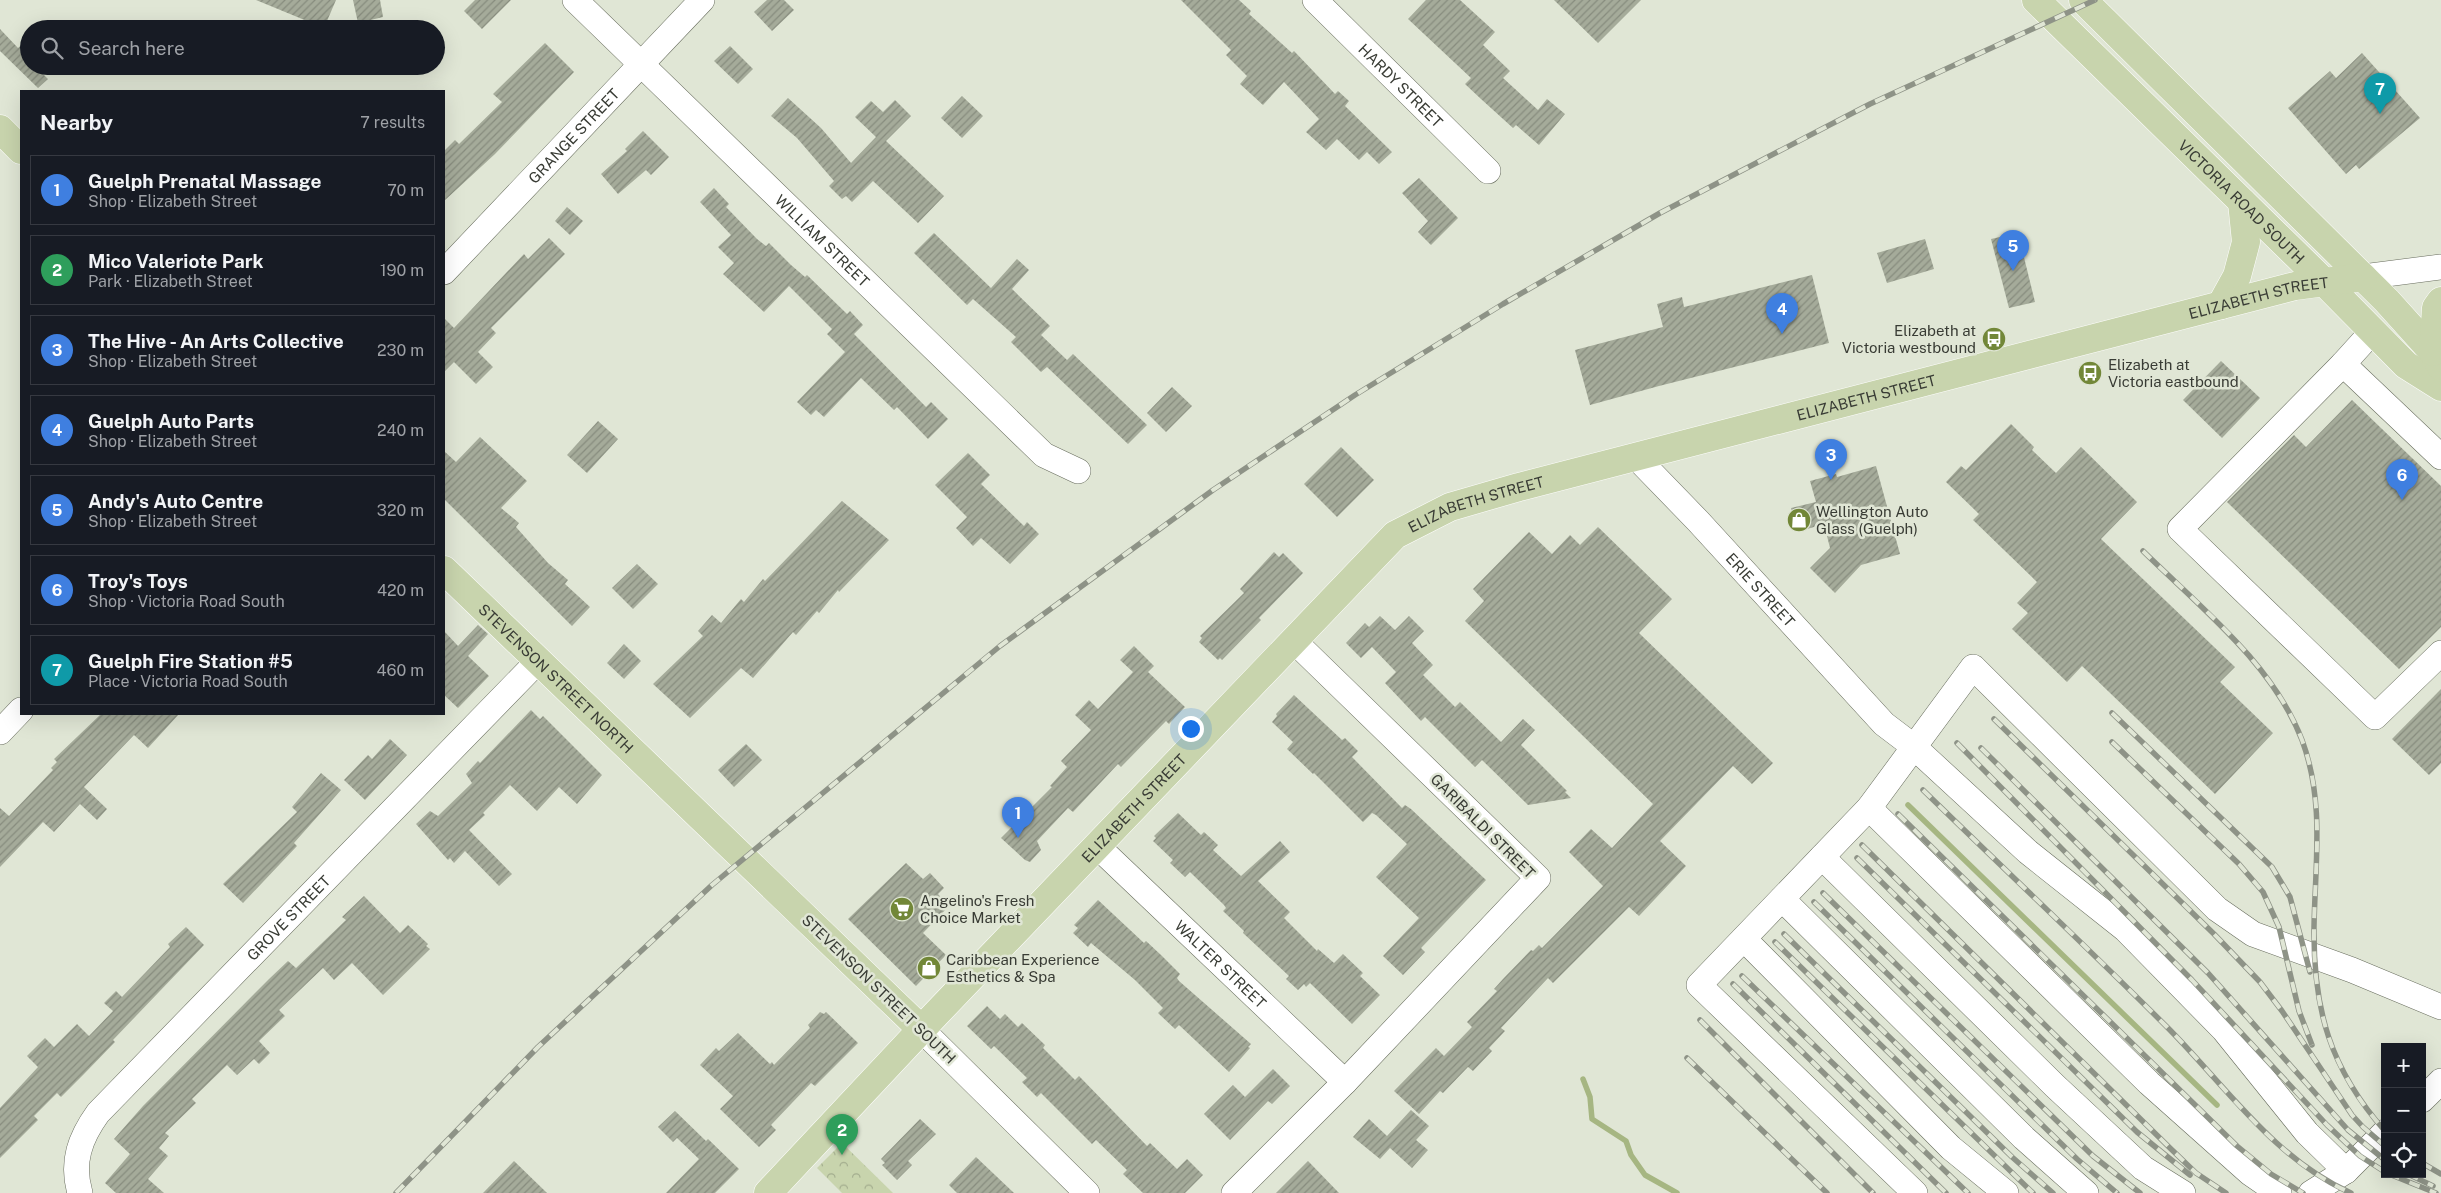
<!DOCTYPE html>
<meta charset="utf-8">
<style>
:root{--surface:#171b24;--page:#242831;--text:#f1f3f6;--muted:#9ea1a6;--line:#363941;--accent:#db2777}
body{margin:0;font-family:"Public Sans",sans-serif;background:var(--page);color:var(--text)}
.controls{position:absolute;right:15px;bottom:15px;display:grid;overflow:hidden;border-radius:0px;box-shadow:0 5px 20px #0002}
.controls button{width:45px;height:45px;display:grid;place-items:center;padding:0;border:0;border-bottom:1px solid var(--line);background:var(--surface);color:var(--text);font:25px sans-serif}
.you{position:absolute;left:1190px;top:728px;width:18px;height:18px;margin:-12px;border:4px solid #fff;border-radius:50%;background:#1a73e8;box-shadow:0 0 0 8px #1a73e833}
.badge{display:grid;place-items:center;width:32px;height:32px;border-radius:50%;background:var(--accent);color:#fff;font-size:16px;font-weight:700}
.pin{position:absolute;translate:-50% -41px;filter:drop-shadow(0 1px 2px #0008)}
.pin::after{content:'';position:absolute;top:26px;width:18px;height:15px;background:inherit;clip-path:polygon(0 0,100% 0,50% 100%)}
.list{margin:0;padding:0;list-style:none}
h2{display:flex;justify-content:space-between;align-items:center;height:65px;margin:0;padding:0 20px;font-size:21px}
h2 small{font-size:16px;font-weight:400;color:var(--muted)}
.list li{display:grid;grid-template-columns:32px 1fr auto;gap:15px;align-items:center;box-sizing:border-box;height:70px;margin:0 10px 10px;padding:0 10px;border:1px solid var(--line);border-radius:0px}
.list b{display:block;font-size:19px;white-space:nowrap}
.list p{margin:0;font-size:16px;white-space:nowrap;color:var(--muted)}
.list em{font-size:16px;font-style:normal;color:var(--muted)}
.icon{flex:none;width:28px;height:28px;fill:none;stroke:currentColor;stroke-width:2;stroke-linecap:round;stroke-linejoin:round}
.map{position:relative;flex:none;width:2441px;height:1193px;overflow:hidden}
.search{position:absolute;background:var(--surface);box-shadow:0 5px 20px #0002;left:20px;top:20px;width:425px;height:55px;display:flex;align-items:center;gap:12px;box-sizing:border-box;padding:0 18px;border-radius:28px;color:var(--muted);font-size:19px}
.panel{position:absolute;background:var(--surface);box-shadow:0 5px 20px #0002;left:20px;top:90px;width:425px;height:625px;border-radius:0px}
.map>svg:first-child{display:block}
.park{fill:url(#park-crowns)}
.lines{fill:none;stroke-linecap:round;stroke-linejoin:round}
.stream{stroke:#a6b682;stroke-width:5.5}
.building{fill:url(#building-hatch)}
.minor-casing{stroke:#676c5d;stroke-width:26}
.major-casing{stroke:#fff;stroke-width:29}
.minor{stroke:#fff;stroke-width:25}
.major{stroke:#c8d4ad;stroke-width:28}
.rail-casing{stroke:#8e9387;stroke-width:5.5}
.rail{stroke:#e0e6d5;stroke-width:4;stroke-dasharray:11;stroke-linecap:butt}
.labels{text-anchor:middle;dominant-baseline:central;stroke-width:5;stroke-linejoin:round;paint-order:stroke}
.street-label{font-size:15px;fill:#393c35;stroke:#e0e6d5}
.poi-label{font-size:15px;fill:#393c35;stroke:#e0e6d5;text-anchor:start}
</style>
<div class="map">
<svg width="2441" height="1193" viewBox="0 0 2441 1193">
<defs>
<pattern id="park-crowns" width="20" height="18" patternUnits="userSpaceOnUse" patternTransform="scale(1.25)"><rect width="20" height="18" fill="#c8d4ad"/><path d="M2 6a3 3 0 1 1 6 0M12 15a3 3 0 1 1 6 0" fill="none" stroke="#a3ad8e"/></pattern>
<pattern id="building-hatch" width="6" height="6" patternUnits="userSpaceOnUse" patternTransform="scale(1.25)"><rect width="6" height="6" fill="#a5ab9a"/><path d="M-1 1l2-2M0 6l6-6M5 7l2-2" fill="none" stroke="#878c7e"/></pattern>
</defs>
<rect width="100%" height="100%" fill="#e0e6d5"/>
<path class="park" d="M842,1143l51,50h-51l-25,-25z"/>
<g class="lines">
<g class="stream">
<path d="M1908,805l309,300"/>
<path d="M1583,1079l7,18 2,22 34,22 5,14 14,20 32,18"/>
</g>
</g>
<g class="building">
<path d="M256,0h80l-12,28z"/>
<path d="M353,0h27l3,17 -25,6z"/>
<path d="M475,0h36l-29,29 -18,-18z"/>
<path d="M767,0h17l10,10 -22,21 -18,-19z"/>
<path d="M1181,0h58l12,11 -2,3 43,39 2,-2 41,43 3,-3 11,10 -4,5 47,46 -13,12 -12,-12 -8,8 -22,-21 -11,11 -20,-18 13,-13 -35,-37 -21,23 -23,-21 7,-8 -21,-21 5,-5z"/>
<path d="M1426,0h34l35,32 -12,13 27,26 -7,7 35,32 9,-11 18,15 -26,31 -23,-20 -3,3 -32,-29 -16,-15 6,-6 -63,-59z"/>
<path d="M1554,0h87l-43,43z"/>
<path d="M0,29l18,19 11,-10v28h6l13,13 -10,9 -38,-37z"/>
<path d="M545,43l29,29 -79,82 -51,47v-50l11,-11 4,4 43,-42 -9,-8z"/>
<path d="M730,46l23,23 -15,15 -24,-23z"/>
<path d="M2362,53l58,65 -61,51 -3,-4 -10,9 -58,-66 42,-37 6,7z"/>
<path d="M962,96l21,20 -21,22 -21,-20z"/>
<path d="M788,98l33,30 30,35 25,-26 -21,-20 16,-16 12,11 12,-12 16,16 -25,25 58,55 -26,27 -45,-42 -21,21 -6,-6 -4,3 -13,-13 5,-5 -37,-43 -26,-22z"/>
<path d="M643,131l26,26 -18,18 -5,-5 -28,24 -17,-20 26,-23 -2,-2z"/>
<path d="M1419,178l39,40 -27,27 -13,-13 10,-11 -26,-28z"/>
<path d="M714,188l15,16 -3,3 31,32 9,7 3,-3 22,22 14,12 2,-2 40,39 3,-3 13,14 -9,9 72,73 5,-5 17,17 -20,20 -31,-32 -3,3 -33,-32 -37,39 -8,-7 -5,5 -14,-13 48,-50 -18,-18 5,-5 -43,-43 -25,26 -41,-38 11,-11 -16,-16 13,-12 -31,-33z"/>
<path d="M567,207l16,14 -13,14 -15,-14z"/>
<path d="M934,233l57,55 26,-29 12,11 -17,19 38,37 -9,9 26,25 6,-6 74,71 -19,19 -81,-77 -6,5 -30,-30 5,-5 -43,-38 -6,6 -53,-52z"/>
<path d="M2018,233l17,69 -26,6 -18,-69z"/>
<path d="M549,238l16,16 -74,74 5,5 -18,19 15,15 -17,17 -22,-22 -10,10v-54l10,10 70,-74 4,5z"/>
<path d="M1925,239l9,30 -47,14 -10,-30z"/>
<path d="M1812,275l17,68 -170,43 -69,19 -15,-55 88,-23 -6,-23 25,-7 2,10z"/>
<path d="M2221,361l39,37 -38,40 -39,-38z"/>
<path d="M1172,387l20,19 -26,26 -19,-19z"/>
<path d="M2352,400l89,86v141l-42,42 -172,-167 67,-67 12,12z"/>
<path d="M598,421l20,18 -31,34 -20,-18z"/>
<path d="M2011,424l23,23 -2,3 24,23 25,-26 56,55 -36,37 134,128 -15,15 53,51 -58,61 -133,-128 -15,16 -55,-53 16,-16 -11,-10 20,-21 -64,-62 6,-6 -33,-32 15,-16 5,4z"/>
<path d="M480,437l47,44 -26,27 18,15 -3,4 32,36 20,17 -3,4 25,23 -18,19 -128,-127v-48l12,11z"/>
<path d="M1341,447l33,33 -37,37 -33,-33z"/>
<path d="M968,453l22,22 -9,9 43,42 3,-4 12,12 -29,30 -29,-26 -8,8 -17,-18 11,-11 -32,-32z"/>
<path d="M1876,466l24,88 -39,11 -26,28 -25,-25 20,-20 -6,-24 -27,8 -6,-24 25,-6 -6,-21 26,-7 1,3z"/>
<path d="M842,501l47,39 -50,52 -1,-2 -19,23 -2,-2 -21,24 -3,-3 -40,46 -12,-10 -51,50 -37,-34 50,-48 -5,-5 14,-16 9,8 20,-24 3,3 19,-23 2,2z"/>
<path d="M1598,527l74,72 -33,34 134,130 -21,21 -19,-18 -73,75 26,25 -47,50 -10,-9 -76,76 -5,-5 -47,50 4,3 -16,17 3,3 -19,20 -5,-4 -25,26 -3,-2 -21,23 -25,-23 42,-43 8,8 28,-29 -5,-5 30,-31 -3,-2 9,-10 28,-29 2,1 6,-6 3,3 61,-62 -34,-34 22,-23 21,19 41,-44 -188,-183 19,-20 -11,-12 56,-57 23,22 18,-19 10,10z"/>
<path d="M1274,552l5,5 4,-4 20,20 -44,45 2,2 -39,40 -2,-2 -2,2 -19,-18 3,-4 -2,-2 44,-43 -4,-4z"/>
<path d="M637,564l21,20 -25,25 -21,-21z"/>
<path d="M1380,616l15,14 14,-14 15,15 -12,12 21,22 -10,10 32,32 5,-5 41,40 22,-23 12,11 -14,15 46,46 -2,1 6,6 -43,7 -46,-45 -7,7 -50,-50 -4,4 -36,-38 11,-11 -24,-25 -11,11 -15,-15 19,-20 4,4z"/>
<path d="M478,625l10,9 -20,22 21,20 -31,32 -14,-13v-64l14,15z"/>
<path d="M624,644l17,17 -17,18 -17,-16z"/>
<path d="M1134,646l20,20 -6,6 37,35 -16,17 -3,-3 -45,46 -3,-3 -45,48 -5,-4 -31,33 4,9 -11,12 -5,-2 -24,-22 51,-51 -2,-1 17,-19 -6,-6 30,-31 -16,-15 14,-15 9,9 35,-37 -13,-12z"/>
<path d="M2441,689v74l-12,12 -37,-36z"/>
<path d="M1294,695l48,45 3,-2 13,13 -6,6 50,51 3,-3 6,4 75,71 -65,68 4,4 -22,23 -20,-19 36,-38 -43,-41 31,-33 -31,-29 -4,-2 -9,9 -49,-49 -1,1 -26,-25 6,-7 -21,-20 5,-6 -1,-2z"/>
<path d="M531,710l9,9 3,-3 59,59 -25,29 -18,-17 -22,24 -27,-26 -27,28 2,2 -16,15 43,44 -13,12 -34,-35 -11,12 -4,-5 -2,2 -32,-36 14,-13 8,5 34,-33 -6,-9 12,-13 2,2z"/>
<path d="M101,714h78l-31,34 -14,-13 -50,52 23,22 -10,11 -17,-16 -26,28 -11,-10 -43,45v-59l9,8 44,-46 -2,-2 6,-6 -3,-3z"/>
<path d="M390,739l17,16 -42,45 -21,-20 24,-25 4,4z"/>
<path d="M746,744l16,16 -28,27 -16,-17z"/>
<path d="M321,773l20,17 -47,53 3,3 -54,57 -20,-19 74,-72 -5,-5z"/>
<path d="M1178,813l23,22 3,-3 14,13 -5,5 28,26 39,-35 10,11 -32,29 32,31 -6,6 33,33 1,-2 16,14 9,-9 20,19 -3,3 20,19 -28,29 -42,-41 -4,4 -2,-3 -6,6 -12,-11 3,-3 -46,-43 1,-2 -21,-20 3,-3 -2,-3 -34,-33 -5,5 -15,-14 3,-3 -20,-19 3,-3 -2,-2z"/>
<path d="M906,863l17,16 7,-6 14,15 -6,6 11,12 -26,27 23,22 -30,31 -68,-67z"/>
<path d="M364,896l36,37 8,-8 20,19 -2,2 4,3 -47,46 -31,-32 -18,17 -11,-12 -44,42 6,6 -26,25 11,12 -11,11 -5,-5 -17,16 -10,-10 -35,34 4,4 -31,30 4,3 -10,12 9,8 -20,23 16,14h-48l-11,-10 25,-29 -16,-15 29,-33 126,-127 19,-18 8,7 50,-48 -4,-3z"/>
<path d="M1098,900l46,43 2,-2 15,14 19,19 -3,4 2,3 72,63 -3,3 2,1 -21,24 -50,-47 -4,4 -17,-16 5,-5 -28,-28 -44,-37 -3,4 -15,-14 5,-5 -4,-3z"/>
<path d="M186,927l18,18 -91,95 2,2 -32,33 -22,22 -4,-4 -23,23 4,4 -38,38v-50l38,-41 -11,-11 18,-18 9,9 23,-23 12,12 24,-25 -9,-8 12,-12 6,6 48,-50 -2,-3z"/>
<path d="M987,1006l13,13 5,-5 13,13 4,-4 23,22 -2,3 32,32 4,-4 68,70 3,-3 27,26 10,-10 16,16 -18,18h-42l-20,-19 4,-4 -31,-30 -4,4 -51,-51 -4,4 -15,-15 5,-4 -33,-32 -3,3 -24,-23z"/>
<path d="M820,1012l4,2 2,-2 32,31 -43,43 -4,-3 -40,42 5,5 -17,17 -39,-38 13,-13 -33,-31 16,-17 3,3 19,-18 32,31 2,-2 2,3 36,-37 -2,-3z"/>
<path d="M1273,1069l17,17 -18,18 -4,-3 -38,39 -26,-26 29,-29 12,12z"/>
<path d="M1411,1110l18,16 -13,14 12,10 -16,18 -22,-20 -10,11 -27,-22 16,-18 18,17z"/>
<path d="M675,1111l31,30 2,-2 31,30 -24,24h-49l33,-34 -22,-21 -4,4 -15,-15z"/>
<path d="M920,1119l16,15 -28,27 4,4 -15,15 -15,-15 3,-2 -4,-4z"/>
<path d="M976,1157l38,36h-57l-8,-8z"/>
<path d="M514,1161l33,32h-64z"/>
<path d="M1308,1161l31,32h-63z"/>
</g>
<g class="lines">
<g class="minor-casing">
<g id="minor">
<path id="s1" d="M575,0l469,455 34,16"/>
<path id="s2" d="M1315,0l173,171"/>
<path id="s3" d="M444,272l258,-272"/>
<path d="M2363,277l78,-10"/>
<path d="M2343,364l29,-32"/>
<path id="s4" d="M1636,457l62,64 186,203 29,22 115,106 97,77 99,101 83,103 39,38"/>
<path d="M2441,457l-98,-93 -163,165 195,188 66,-64"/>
<path d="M0,732l21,-22"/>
<path d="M1869,808l280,275 101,90 29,20"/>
<path id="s5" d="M1097,846l248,236"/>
<path d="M1822,857l233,229 88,82 40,25"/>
<path d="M1782,899l242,239 62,55"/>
<path d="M1744,939l207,209 55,45"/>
<path d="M921,1029l166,164"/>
<path d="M2422,1100l19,-19"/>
<path id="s6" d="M80,1193c-9,-31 0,-55 18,-80l440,-452"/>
<path d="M1234,1193l111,-111 193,-204 -245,-238"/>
<path d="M1915,1193l-216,-208 170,-177 104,-141 244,242 36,25 99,36 89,37"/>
<path d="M2311,1193l35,-22 39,-39"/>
</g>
</g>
<g class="major-casing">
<g id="major">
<path id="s7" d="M2036,0l287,281 83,84 35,22"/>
<path d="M2083,0l304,301 46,51 8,15"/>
<path d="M0,129l21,21"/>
<path d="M2221,305l16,-29 9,-34 -4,-40"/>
<path d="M2433,352l3,-44 5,-7"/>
<path id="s8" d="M444,570l477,459"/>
<path id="s9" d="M768,1193l167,-178 460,-480 55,-28 69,-20 776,-201 68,-9"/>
</g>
</g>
<use href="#minor" class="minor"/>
<use href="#major" class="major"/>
<g class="rail-casing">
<g id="rail">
<path d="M2143,551c57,56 130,113 159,189 23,62 13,123 12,187 -1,82 16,142 71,204"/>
<path d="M2112,713l160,154 18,30 20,75"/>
<path d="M1994,719l220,215 46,48 22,29 70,104 11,12 22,19"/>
<path d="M2112,742l127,122 24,28 16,35 20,84 13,34"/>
<path d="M1957,743l235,237 135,145 33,31 25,16"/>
<path d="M1981,748l227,225 140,157 37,30"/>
<path d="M1923,790c81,79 164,157 244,237 58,58 107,132 184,166"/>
<path d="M1898,814l339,332 34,28 32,19"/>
<path d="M1862,845l309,304 25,24 30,20"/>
<path d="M1857,858l280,274 53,43"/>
<path d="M1823,893l270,263 47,37"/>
<path d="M1814,902l263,257 40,34"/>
<path d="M1784,934l228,223 41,36"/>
<path d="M1775,942l258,251"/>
<path d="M1742,976l226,217"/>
<path d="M1733,984l213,209"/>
<path d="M1700,1020l173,173"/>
<path d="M1687,1058l140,135"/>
<path d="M2422,1163l19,11"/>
<path d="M2389,1174l47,19"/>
<path d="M2408,1174l25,12"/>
<path d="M396,1193l142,-146 174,-162 288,-239 213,-156 142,-95 148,-91 157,-91 210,-109 225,-104"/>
</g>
</g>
<use href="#rail" class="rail"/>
</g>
<defs>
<g id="bus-disc" transform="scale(1.25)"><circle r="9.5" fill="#728738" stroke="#e0e6d5"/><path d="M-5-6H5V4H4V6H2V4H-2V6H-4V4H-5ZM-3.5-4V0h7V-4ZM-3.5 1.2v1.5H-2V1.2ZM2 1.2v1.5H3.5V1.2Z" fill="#fff"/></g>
<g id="shop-disc" transform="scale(1.25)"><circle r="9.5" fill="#728738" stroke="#e0e6d5"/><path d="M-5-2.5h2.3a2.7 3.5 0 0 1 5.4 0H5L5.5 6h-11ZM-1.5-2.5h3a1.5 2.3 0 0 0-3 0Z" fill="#fff"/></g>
<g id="supermarket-disc" transform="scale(1.25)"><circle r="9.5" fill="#728738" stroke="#e0e6d5"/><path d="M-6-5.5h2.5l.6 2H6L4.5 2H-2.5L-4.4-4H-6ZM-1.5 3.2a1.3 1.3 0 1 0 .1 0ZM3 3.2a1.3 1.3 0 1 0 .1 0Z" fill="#fff"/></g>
</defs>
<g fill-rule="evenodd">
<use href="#bus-disc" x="1994" y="339"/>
<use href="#bus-disc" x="2090" y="373"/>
<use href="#shop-disc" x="1799" y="520"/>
<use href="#supermarket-disc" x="902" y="909"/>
<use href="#shop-disc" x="929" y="968"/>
</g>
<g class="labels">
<g class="street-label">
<text stroke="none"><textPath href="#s2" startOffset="121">HARDY STREET</textPath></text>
<text stroke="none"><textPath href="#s3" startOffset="188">GRANGE STREET</textPath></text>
<text stroke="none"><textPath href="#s7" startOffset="288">VICTORIA ROAD SOUTH</textPath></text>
<text stroke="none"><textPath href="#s1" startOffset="345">WILLIAM STREET</textPath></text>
<text stroke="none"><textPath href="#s9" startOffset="1806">ELIZABETH STREET</textPath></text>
<text stroke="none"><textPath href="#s9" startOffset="1401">ELIZABETH STREET</textPath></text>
<text stroke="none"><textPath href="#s9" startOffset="996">ELIZABETH STREET</textPath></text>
<text stroke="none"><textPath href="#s4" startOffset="182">ERIE STREET</textPath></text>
<text stroke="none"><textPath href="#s8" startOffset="156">STEVENSON STREET NORTH</textPath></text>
<text stroke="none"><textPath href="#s9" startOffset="531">ELIZABETH STREET</textPath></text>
<text transform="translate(1483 826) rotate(45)">GARIBALDI STREET</text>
<text stroke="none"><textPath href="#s6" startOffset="358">GROVE STREET</textPath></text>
<text stroke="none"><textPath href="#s5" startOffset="171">WALTER STREET</textPath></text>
<text transform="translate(879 989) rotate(44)">STEVENSON STREET SOUTH</text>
</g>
<g class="poi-label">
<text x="1976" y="330" text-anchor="end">Elizabeth at<tspan x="1976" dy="17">Victoria westbound</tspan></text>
<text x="2108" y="364">Elizabeth at<tspan x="2108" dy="17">Victoria eastbound</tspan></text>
<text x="1816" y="511">Wellington Auto<tspan x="1816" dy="17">Glass (Guelph)</tspan></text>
<text x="920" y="900">Angelino's Fresh<tspan x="920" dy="17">Choice Market</tspan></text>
<text x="946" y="959">Caribbean Experience<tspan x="946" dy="17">Esthetics &amp; Spa</tspan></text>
</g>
</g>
</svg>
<div class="controls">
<button>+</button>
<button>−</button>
<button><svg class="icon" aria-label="locate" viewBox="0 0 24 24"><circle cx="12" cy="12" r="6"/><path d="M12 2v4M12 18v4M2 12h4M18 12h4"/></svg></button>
</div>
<div class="you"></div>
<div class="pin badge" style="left:1018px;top:838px;background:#3f7fe0">1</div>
<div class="pin badge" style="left:842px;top:1155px;background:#2e9e5b">2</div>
<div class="pin badge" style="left:1831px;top:480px;background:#3f7fe0">3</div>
<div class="pin badge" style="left:1782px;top:334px;background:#3f7fe0">4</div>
<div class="pin badge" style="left:2013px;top:271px;background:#3f7fe0">5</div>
<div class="pin badge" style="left:2402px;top:500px;background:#3f7fe0">6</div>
<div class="pin badge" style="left:2380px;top:114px;background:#0f9aa8">7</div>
<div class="search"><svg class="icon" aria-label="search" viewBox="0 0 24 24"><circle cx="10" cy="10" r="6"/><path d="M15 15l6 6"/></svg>Search here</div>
<section class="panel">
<h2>Nearby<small>7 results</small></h2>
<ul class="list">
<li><span class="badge" style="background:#3f7fe0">1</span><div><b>Guelph Prenatal Massage</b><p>Shop · Elizabeth Street</p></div><em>70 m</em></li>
<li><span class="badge" style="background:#2e9e5b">2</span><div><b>Mico Valeriote Park</b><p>Park · Elizabeth Street</p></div><em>190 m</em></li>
<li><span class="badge" style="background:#3f7fe0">3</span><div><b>The Hive - An Arts Collective</b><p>Shop · Elizabeth Street</p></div><em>230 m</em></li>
<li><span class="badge" style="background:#3f7fe0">4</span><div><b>Guelph Auto Parts</b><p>Shop · Elizabeth Street</p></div><em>240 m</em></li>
<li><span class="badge" style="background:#3f7fe0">5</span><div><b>Andy's Auto Centre</b><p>Shop · Elizabeth Street</p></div><em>320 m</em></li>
<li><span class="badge" style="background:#3f7fe0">6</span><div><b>Troy's Toys</b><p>Shop · Victoria Road South</p></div><em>420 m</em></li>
<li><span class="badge" style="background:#0f9aa8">7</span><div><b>Guelph Fire Station #5</b><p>Place · Victoria Road South</p></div><em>460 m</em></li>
</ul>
</section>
</div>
